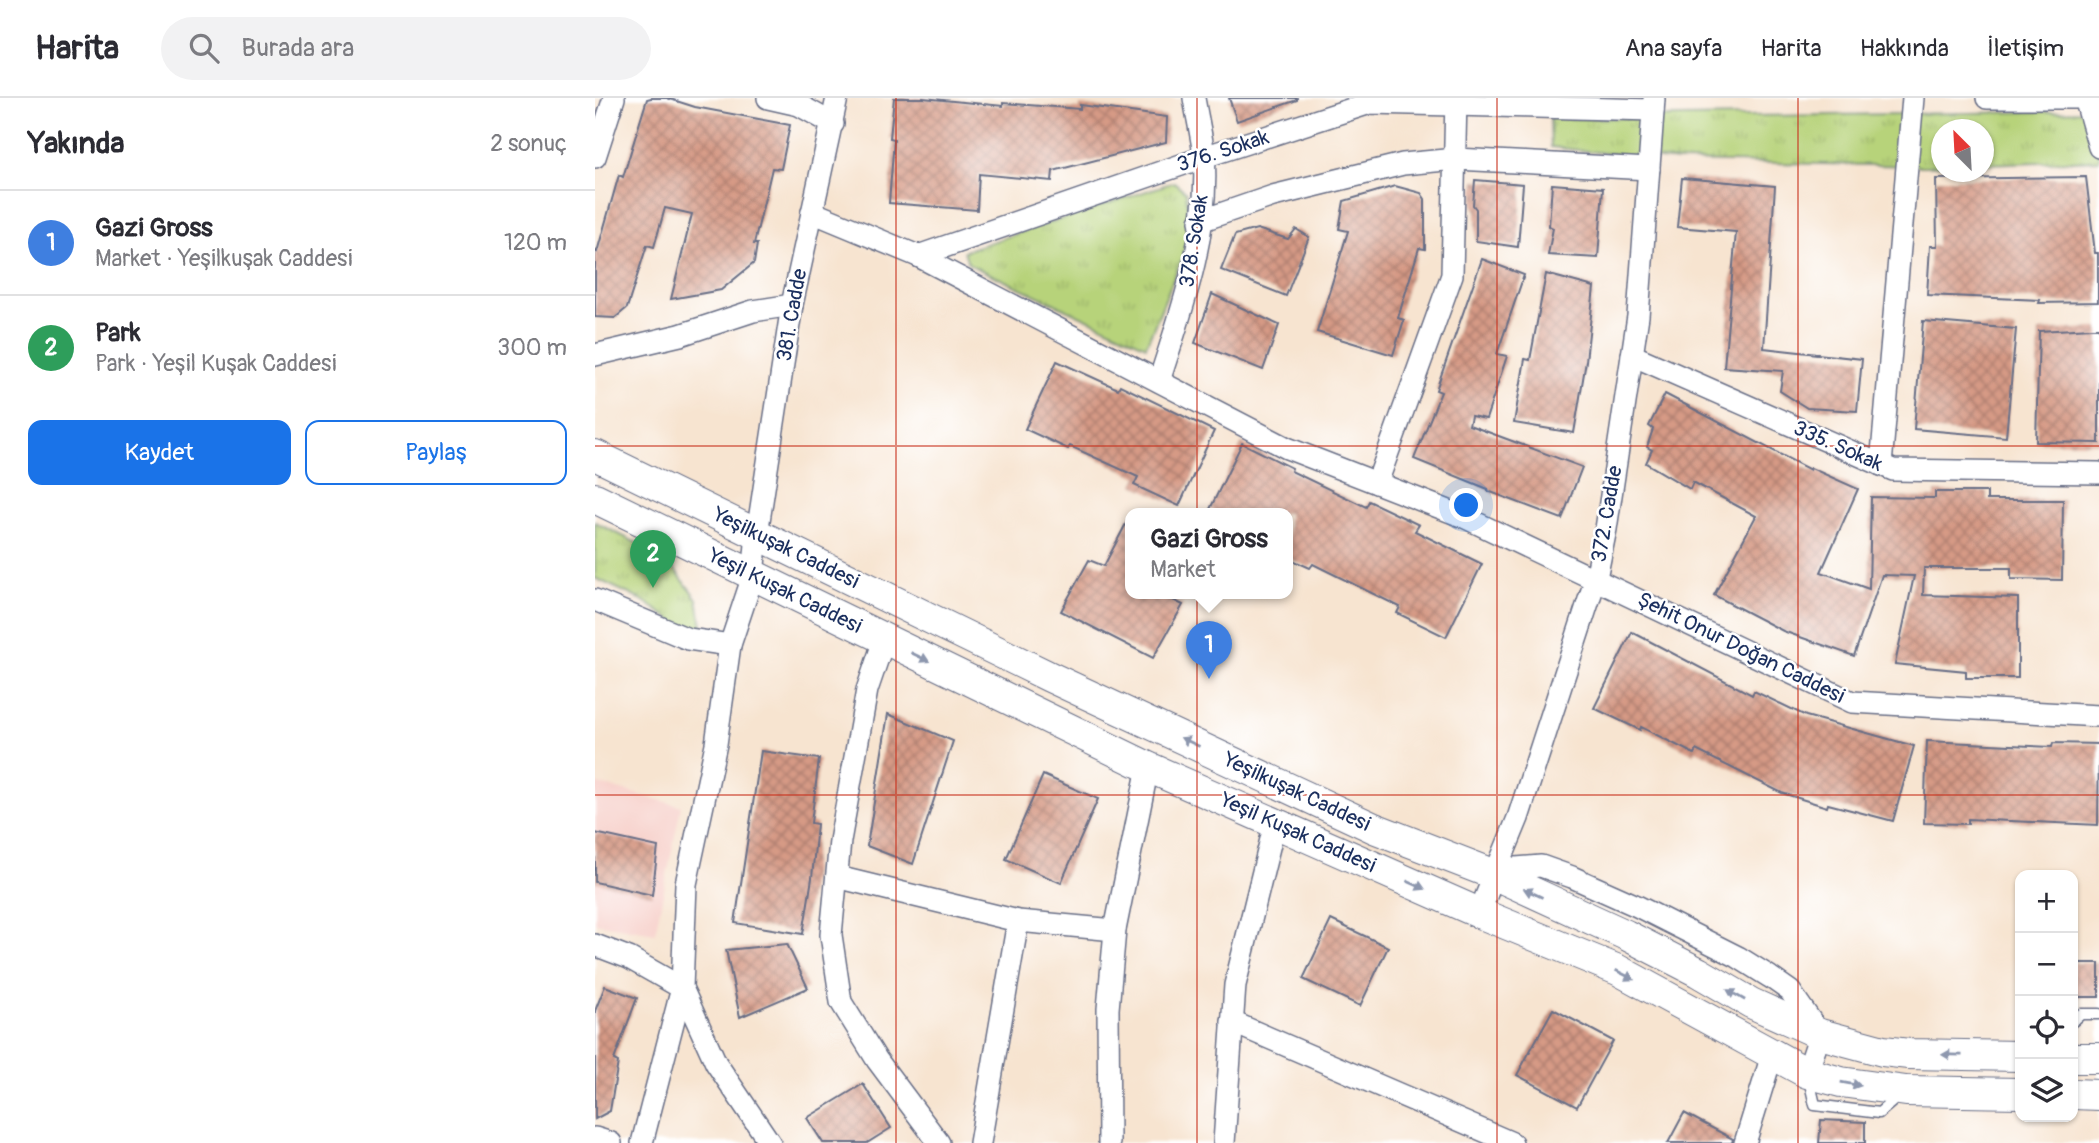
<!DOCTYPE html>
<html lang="tr">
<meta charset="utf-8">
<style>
:root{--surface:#fff;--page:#f2f2f3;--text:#2b2b33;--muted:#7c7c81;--line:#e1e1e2;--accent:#1a73e8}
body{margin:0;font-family:Pangolin,sans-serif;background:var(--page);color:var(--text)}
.controls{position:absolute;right:21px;bottom:21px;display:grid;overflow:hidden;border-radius:14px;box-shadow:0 2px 5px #0004}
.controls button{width:63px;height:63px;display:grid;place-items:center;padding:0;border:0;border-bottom:2px solid var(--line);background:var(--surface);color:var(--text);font:35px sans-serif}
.compass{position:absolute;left:1336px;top:21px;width:63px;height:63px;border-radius:50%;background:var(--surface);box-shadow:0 2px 5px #0004;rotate:336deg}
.you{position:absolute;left:872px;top:408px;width:24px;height:24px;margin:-18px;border:5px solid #fff;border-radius:50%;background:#1a73e8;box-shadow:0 0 0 10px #1a73e833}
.badge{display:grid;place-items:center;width:46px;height:46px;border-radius:50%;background:var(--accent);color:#fff;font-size:23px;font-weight:700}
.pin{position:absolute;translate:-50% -58px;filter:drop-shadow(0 2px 4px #0008)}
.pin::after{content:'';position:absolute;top:37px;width:24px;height:21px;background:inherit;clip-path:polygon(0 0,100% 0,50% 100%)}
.popup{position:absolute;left:530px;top:410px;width:168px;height:91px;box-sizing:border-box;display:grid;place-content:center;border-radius:14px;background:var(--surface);filter:drop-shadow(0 2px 5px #0005);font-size:23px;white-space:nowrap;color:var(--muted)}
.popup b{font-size:26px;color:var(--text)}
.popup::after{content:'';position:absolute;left:50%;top:100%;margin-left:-14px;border:14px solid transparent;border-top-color:var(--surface)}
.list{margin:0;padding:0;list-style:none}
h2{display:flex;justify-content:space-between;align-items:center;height:91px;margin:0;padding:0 28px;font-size:30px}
h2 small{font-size:23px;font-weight:400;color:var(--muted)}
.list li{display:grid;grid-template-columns:46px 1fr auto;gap:21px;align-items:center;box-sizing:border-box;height:105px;padding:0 28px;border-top:2px solid var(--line)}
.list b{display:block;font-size:26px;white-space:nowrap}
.list p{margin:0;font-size:23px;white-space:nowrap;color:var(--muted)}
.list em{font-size:23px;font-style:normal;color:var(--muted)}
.actions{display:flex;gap:14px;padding:21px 28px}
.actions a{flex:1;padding:16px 0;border:2px solid var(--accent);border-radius:14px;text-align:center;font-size:24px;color:var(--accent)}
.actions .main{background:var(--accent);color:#fff}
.icon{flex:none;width:38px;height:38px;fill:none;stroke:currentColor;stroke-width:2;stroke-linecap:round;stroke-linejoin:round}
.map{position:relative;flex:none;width:1504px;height:1045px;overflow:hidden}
header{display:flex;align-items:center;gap:42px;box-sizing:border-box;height:98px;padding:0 35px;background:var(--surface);border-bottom:2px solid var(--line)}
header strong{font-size:33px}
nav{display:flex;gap:38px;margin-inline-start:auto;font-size:24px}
.search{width:490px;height:63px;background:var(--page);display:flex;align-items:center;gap:18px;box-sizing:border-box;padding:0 24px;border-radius:38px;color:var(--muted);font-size:26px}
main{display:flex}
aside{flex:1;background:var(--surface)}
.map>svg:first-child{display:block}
.built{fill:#f7d0ca}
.grass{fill:url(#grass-tufts);stroke:#69816c;stroke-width:2}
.building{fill:url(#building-cross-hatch)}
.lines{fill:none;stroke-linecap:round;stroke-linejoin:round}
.lane-casing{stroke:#686e86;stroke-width:13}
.street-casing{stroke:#686e86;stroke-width:24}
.secondary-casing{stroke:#686e86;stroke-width:32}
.lane{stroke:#fff;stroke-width:10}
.street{stroke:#fff;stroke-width:21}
.secondary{stroke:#fff;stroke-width:30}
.oneway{fill:#8d97ae}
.grid{fill:none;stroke:#c8321e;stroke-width:2;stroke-opacity:0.55}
.labels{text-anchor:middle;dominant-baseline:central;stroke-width:5;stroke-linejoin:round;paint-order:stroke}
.street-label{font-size:21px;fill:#1b2f5e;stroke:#fff}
</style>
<header>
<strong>Harita</strong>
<div class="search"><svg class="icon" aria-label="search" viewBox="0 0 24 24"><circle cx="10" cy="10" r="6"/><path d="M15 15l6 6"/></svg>Burada ara</div>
<nav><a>Ana sayfa</a><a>Harita</a><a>Hakkında</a><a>İletişim</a></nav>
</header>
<main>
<aside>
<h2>Yakında<small>2 sonuç</small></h2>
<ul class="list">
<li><span class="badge" style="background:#3f7fe0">1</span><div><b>Gazi Gross</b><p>Market · Yeşilkuşak Caddesi</p></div><em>120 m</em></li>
<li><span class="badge" style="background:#2e9e5b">2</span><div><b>Park</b><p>Park · Yeşil Kuşak Caddesi</p></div><em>300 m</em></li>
</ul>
<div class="actions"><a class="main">Kaydet</a><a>Paylaş</a></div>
</aside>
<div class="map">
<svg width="1504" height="1045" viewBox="0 0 1504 1045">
<defs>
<pattern id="grass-tufts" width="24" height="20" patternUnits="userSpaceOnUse" patternTransform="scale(1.75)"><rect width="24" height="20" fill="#b7d37a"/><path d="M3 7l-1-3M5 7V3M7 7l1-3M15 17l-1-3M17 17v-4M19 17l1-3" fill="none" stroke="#9db56c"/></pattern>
<pattern id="building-cross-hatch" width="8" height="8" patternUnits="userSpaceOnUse" patternTransform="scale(1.75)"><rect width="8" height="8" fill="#d69a85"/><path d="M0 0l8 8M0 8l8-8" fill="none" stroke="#ad7e70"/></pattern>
</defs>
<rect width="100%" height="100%" fill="#fff"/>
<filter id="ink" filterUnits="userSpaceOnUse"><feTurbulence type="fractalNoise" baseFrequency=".0143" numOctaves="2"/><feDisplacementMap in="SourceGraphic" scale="14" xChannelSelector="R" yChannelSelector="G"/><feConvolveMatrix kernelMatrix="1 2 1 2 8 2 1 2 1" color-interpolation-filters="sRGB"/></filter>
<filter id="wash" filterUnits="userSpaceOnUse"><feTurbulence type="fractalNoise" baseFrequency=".00686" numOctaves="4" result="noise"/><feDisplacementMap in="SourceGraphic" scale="28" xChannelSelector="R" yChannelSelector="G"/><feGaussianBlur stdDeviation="1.57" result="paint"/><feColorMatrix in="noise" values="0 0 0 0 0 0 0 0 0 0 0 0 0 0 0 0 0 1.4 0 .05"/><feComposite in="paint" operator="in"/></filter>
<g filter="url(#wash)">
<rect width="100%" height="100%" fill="#f7e4d0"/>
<path class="built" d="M0,685l86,23 -26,127 -60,-10z"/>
<g class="grass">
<path d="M1504,13v49l-115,4 -1,-34h-42v35l-16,1 -246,-5 -128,-14 -1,-28z"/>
<path d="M579,84l12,10 3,39 -7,27 -36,88 -171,-79 -7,-4 -4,-12z"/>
<path d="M0,424l71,36 31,41 5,26 -10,9 -50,-34 -47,-22z"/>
</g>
<g id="blocks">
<g class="building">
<path d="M56,0h16l28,9 95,18 -9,44 -9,-1 -18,76h3l-3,19 -33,27 -50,9 21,-85 -27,-6 -11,39 -7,-2 -20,63 -12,10 -20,-1v-66l2,1 22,-77 4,2 24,-78z"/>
<path d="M299,0h29l80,8v-3l77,6v-4l87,12 -1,25 -113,29 -1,10 -73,-7 -2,36 -88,-7 5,-64 -4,-1z"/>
<path d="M634,0h68v2l-60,21z"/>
<path d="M1491,79l9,76h3v49l-59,1 1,-3 -113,-5 3,-49h7l-1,-67z"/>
<path d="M1087,80l93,8 -11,162 98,11 -5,52 -50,-3 -27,-17 3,-20 -59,-4 12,-135 -59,-5z"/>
<path d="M880,82l48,4 -5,63 -42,-6v-32l-3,-4z"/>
<path d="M957,86l51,4 -5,70 -50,-3 5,-27 -4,-2z"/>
<path d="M800,88l26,7 4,6v50l-6,-1 -21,70 6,2 -11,35 -76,-23 31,-101 -9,-2 5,-28z"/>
<path d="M662,131l31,10 8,-10 13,8 -23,59 -65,-26 14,-35z"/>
<path d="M887,161l42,16 -27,79 10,2 -21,63 -15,-3 -2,9 113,42 -20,52 -74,-28v-2l-74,-30 27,-67 -5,-2z"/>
<path d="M951,176l48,13 -8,74 -12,72 -60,-10 11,-64 5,1z"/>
<path d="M617,196l67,31 -16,45 -68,-27z"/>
<path d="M1328,223l93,8 -10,108 -92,-8z"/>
<path d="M1497,230h7v115l-63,-1 3,-111z"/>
<path d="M462,263l61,28 2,-4 94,46 -35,75 -45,-21 4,-8 -68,-31 -2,3 -43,-20z"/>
<path d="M1070,296l145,76 1,-2 47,21 -37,83 48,17 2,-92 64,1v-6h52v8h76l-1,80 -51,-1v-11h-87l-1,27 95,3v80h-52v-7l-71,-7 19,-88 -32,-1 -28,81 -71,-25 -69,-36 42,-79 -63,-34 -3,7 -44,-26 6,-13 -5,-3 6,-18 -4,-3z"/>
<path d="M647,345l50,25 -1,3 75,36 3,-6 50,24 -4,6 67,33 -36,73 -49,-24 3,-6 -87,-43 -3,4 -22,-10v-45h-70l-8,-4z"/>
<path d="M535,418v77h29l24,12 -30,53 -92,-47 28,-51 15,6z"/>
<path d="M1037,534l120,63 2,-4 52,25 108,30 -21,75 -65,-17 -1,3 -45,-14 -86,-43 -2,4 -53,-27 -1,3 -46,-22z"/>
<path d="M293,616l65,27 -40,123 -46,-18z"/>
<path d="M1332,643l125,6 1,-4 46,1 -1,81 -130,-6v5l-44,-1z"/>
<path d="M166,653l58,8 -8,64 6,1 -5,54 -9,56 -68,-11z"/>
<path d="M448,677l55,24 -37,84 -55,-24z"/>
<path d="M0,735l63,14 -6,48 -57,-13z"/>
<path d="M736,822l57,27 -28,59 -57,-27z"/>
<path d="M192,846l21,44 -68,29 -14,-67z"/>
<rect x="1478" y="865" width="26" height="34"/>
<path d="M10,888l32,12 -23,62 4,2 -8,49 -15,8v-108z"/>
<path d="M958,911l60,32 -36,66 -60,-32z"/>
<path d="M268,986l28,44 -24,15h-44l-16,-25z"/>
<path d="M1089,1015l49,26 -1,4h-64z"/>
<path d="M1226,1022l44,2v21h-46z"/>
</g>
</g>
</g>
<g filter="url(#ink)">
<use href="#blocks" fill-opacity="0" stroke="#686e86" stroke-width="2"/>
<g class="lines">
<g class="lane-casing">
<g id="lane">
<path d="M1478,923l8,-7h18"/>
<path d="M1213,977l7,30 64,8 21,-18"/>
</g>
</g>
<g class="street-casing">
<g id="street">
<path d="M173,0l31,7 34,19"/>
<path d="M1392,0h112"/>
<path d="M1490,0l14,49"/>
<path d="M0,59l19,-59"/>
<path d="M217,114l106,44 292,-101 160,-52 283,7"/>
<path d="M605,123l73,-25 130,-32 53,-5 193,10"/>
<path d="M323,158l369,192 177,69 388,185 247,14"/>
<path d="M0,257l85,-20 73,-24 39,-6"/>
<path d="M1037,257l261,115 206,3"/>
<path d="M564,283c23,-71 51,-149 45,-225 -2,-19 -7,-39 -10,-58"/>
<path d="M1286,367l32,-367"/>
<path d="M782,385l75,-208 4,-177"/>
<path d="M0,502l93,39 42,6"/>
<path d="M289,542l-17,50 -27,151 -9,94 10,67 36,58 62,83"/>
<path d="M898,776l23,-6 25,-2 31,11 65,29 101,51 32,20 20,14 30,43 -13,39"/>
<path d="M242,779l181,44 97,9"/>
<path d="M884,815l39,-95 78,-240 10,-49 32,-213 16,-217"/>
<path d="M0,847l34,13 53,30 -40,155"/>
<path d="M637,924l280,121"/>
<path d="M0,1040l16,5"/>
<path d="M175,1045l-54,-80 -34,-75 4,-104 30,-140 14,-99 23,-69 4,-42 35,-229 45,-207"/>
<path d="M385,1045l38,-222"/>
<path d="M514,1045l-1,-134 7,-79 33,-163"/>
<path d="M629,1045l11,-158 40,-162"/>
<path d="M1150,1045l27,-88"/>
</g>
</g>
<g class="secondary-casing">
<g id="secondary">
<path d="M0,357l455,222 324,151 119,46 133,61 72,37 53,31 69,31 63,17 26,3 111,2"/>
<path d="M0,400l553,269 331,146 139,57 189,103 34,9 65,9 114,2"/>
<path d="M1478,960h26"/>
<path d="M1478,996l26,1"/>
</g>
</g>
<use href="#lane" class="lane"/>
<use href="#street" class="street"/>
<use href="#secondary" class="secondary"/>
</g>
<defs><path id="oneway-solid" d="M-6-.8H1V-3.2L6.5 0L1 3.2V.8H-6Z" transform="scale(1.75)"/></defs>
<g class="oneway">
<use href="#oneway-solid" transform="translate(325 559) rotate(26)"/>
<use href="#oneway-solid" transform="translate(595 644) rotate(-155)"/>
<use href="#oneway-solid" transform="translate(821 787) rotate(24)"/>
<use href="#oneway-solid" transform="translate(938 795) rotate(-155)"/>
<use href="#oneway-solid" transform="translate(1030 877) rotate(27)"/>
<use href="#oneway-solid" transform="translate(1141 897) rotate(-150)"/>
<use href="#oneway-solid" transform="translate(1357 957) rotate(-179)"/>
<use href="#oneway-solid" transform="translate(1256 986) rotate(10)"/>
</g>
</g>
<path class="grid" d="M301,0v1045M602,0v1045M902,0v1045M1203,0v1045M0,348h1504M0,697h1504"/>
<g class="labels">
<g class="street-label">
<text transform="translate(628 53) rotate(-18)">376. Sokak</text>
<text transform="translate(599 143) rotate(-81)">378. Sokak</text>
<text transform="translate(197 217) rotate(-80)">381. Cadde</text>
<text transform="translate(1243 348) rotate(24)">335. Sokak</text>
<text transform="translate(1012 416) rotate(-80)">372. Cadde</text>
<text transform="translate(191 450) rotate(26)">Yeşilkuşak Caddesi</text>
<text transform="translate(190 493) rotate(26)">Yeşil Kuşak Caddesi</text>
<text transform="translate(1146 550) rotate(26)">Şehit Onur Doğan Caddesi</text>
<text transform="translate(702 694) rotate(25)">Yeşilkuşak Caddesi</text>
<text transform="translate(703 735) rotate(24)">Yeşil Kuşak Caddesi</text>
</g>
</g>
</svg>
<div class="controls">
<button>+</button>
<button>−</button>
<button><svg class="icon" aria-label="locate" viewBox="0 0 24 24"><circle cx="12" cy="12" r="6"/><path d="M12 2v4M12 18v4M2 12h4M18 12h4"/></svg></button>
<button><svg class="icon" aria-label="layers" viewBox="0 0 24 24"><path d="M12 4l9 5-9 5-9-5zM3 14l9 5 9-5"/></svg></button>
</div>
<svg class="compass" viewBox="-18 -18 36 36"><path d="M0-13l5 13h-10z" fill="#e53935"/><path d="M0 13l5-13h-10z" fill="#7c7c81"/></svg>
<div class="you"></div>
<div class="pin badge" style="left:614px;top:581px;background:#3f7fe0">1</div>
<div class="popup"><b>Gazi Gross</b>Market</div>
<div class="pin badge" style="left:58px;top:490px;background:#2e9e5b">2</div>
</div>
</main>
